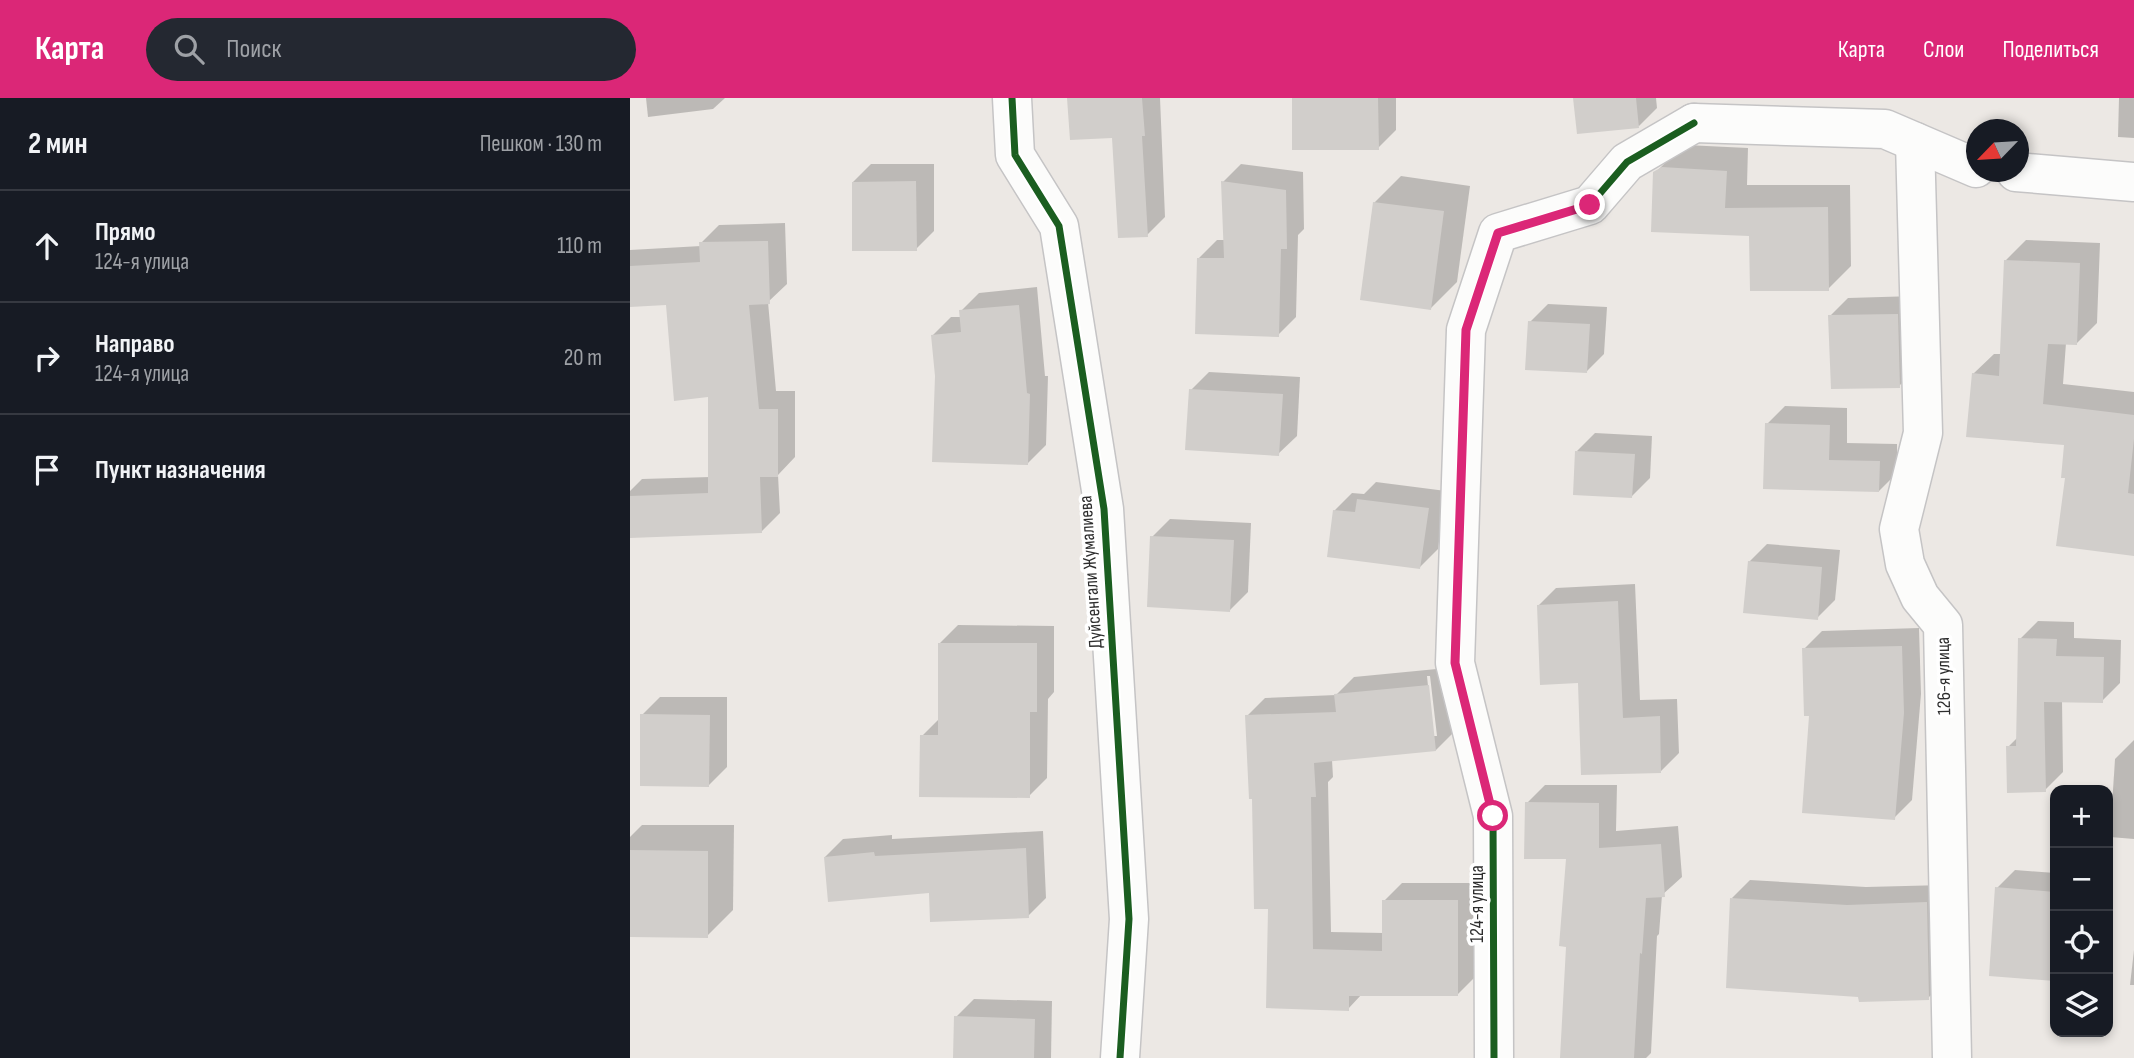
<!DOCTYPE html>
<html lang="ru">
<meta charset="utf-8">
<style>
:root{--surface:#171b24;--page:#242831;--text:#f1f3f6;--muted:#9ea1a6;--line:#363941;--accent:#db2777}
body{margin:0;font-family:"Sofia Sans Condensed",sans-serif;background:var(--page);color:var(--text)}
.controls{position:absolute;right:21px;bottom:21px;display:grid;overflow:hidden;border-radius:14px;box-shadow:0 4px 10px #0003}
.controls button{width:63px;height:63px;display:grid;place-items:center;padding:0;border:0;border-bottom:2px solid var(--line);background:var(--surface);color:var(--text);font:35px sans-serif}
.compass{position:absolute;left:1336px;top:21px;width:63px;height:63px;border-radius:50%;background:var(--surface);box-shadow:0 4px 10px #0003;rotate:245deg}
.stop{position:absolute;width:21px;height:21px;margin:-16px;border:5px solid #db2777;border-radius:50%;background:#fff}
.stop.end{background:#db2777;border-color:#fff;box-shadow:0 2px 7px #0008}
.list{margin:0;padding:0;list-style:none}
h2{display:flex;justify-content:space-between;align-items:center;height:91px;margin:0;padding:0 28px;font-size:30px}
h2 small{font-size:23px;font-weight:400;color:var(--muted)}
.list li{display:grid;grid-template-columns:46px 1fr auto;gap:21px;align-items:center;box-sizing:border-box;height:112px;padding:0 28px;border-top:2px solid var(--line)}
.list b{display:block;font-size:26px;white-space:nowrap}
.list p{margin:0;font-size:23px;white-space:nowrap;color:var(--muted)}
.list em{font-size:23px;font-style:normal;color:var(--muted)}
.icon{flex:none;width:38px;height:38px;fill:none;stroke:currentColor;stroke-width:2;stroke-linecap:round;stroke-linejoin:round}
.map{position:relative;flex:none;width:1504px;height:960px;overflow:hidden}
header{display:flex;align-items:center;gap:42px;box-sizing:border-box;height:98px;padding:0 35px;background:var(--accent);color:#fff}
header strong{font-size:33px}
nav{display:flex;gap:38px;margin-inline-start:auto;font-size:24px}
.search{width:490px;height:63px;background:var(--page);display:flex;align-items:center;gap:18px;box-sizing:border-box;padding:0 24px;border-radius:38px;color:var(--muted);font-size:26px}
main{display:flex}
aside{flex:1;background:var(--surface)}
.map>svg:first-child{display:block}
.shadow{fill:#0003;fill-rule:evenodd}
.building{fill:#d1cecb}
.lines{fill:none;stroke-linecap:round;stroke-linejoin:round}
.minor-casing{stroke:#c5c4c5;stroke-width:41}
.minor{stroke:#fcfcfb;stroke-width:38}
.cycleway-casing{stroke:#fff;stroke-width:11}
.cycleway{stroke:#1b5e20;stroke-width:7}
.route{stroke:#db2777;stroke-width:9}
.labels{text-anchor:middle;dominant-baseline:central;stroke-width:7;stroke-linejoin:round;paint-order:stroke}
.street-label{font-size:19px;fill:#2e2e2e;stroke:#fff}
</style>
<header>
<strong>Карта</strong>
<div class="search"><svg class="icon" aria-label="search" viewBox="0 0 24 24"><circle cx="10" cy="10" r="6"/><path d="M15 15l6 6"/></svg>Поиск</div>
<nav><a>Карта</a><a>Слои</a><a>Поделиться</a></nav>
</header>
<main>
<aside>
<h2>2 мин<small>Пешком · 130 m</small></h2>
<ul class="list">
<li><svg class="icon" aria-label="ahead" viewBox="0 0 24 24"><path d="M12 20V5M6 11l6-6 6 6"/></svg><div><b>Прямо</b><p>124-я улица</p></div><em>110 m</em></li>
<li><svg class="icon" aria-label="right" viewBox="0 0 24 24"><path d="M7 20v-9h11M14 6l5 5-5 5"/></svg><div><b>Направо</b><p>124-я улица</p></div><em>20 m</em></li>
<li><svg class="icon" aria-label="arrive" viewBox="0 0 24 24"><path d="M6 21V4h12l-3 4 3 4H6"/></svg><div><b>Пункт назначения</b></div></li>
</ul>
</aside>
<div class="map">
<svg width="1504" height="960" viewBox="0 0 1504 960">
<rect width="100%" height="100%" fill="#ece8e4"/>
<g class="shadow">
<path d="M16,0h79l-12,11 -65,8z"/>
<path d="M440,0h90l5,119 -18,18 -34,-99z"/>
<path d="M664,0h102v32l-18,18z"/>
<path d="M945,0h81l1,10 -18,18z"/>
<path d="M1489,0h15v40l-16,-1z"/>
<path d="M1056,47l62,3 -1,37h103l1,81 -23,23 -77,-54 -96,-62 23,-23z"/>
<path d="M241,66h63v67l-18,18 -63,-67z"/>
<path d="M611,66l62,8 1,57 -6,6 -2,82 -18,18 -79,-77 18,-18h8l-2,-58z"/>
<path d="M771,78l69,10 -13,96 -26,26 -57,-105z"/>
<path d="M155,125l2,61 -19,18 8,89h19v66l-17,18 2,38 -18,18 -132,5v-45l12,-12 68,-2 -1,-81 -42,-93 -37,2v-55l71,-4v-3l18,-18z"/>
<path d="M1396,142l74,3 -3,80 -21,21 -10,-1 -3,41 71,8v162l-67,-77 -1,-33 -93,-70 21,-20h8l3,-93z"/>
<path d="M407,189l8,89h3l-2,69 -18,18 -92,-87 -3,-41 18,-18h10v-6l18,-18z"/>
<path d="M1285,198l2,72 -18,18 -69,-70 18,-18z"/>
<path d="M918,206l59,3 -3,47 -18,18 -56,-50z"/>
<path d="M579,274l91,5 -3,59 -19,18 -87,-64z"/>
<path d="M1155,308l62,2v35l50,1v29l-18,18 -112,-67z"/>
<path d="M965,335l57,3 -2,42 -18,18 -55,-45z"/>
<path d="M746,384l70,9 -8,58 -18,18 -86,-56 18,-18 12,1z"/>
<path d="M540,421l81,4 -3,69 -18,18 -78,-73z"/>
<path d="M1137,446l73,6 -5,50 -18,18 -68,-56z"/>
<path d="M1005,486l5,116 37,-1 2,54 -18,18 -81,-89 -42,-76 18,-18z"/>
<path d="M1408,523l36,1v16l47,2 -1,43 -18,18 -40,-1 1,72 -18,18 -37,-43 10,-10 2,-98z"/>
<path d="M328,527l96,1v66l-6,7 -1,79 -18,18 -107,-60 18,-18v-75z"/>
<path d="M1289,530l2,66 -9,106 -18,18 -83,-104 -7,-65 18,-18z"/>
<path d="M817,570l7,64 -18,18 -104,10 1,17 -5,5 3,150 53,1v-32l18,-18h73v94l-18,18 -95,-1 -14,15 -78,-102 -17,-110 -6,-81 18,-18 71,-3 18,-18zM797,578h3l7,60h-4z"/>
<path d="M30,599h67v70l-18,18 -67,-70z"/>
<path d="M1504,642v99l-24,-2 5,-78z"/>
<path d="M915,687h72l-1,46 62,-5 4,51 -20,18 -3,39 -2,2 -6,117 -5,5h-84l6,-113v-88l-41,-54z"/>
<path d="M12,727h92l-1,85 -26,26h-77v-99z"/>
<path d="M413,733l3,67 -18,18 -203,-59 18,-18 49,-4v4z"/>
<path d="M1385,772l40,3v106l-65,-5 7,-86z"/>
<path d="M1120,782l116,7 78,-2 2,95 -18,18 -68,-3 -128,-97z"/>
<path d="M1504,852v35h-4z"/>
<path d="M344,901l78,2 -1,57h-96l1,-41z"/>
</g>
<g class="building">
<path d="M437,0h75l3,38h-3l6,101 -30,1 -6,-100 -42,2z"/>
<path d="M662,0h86l1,52h-87z"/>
<path d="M943,0h63l3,30 -62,6z"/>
<path d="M1032,69l65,4 -2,37 103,-1 1,84h-79l-1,-55 -98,-4 2,-60z"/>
<path d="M286,83l1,70h-65v-69z"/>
<path d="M591,83l65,9 1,59h-6l-2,88 -84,-3 2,-76h27z"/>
<path d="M743,104l71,9 -13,99 -71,-10z"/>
<path d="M138,143l2,63 -21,1 10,104h19v68h-18l2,56 -132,5v-42l78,-3v-96l-34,4 -8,-96 -36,2v-41l70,-4 -1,-20z"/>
<path d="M1374,162l76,3 -3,82 -29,-1 -5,60 91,11v24l-6,54 6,1v62l-78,-10 9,-68h-4l3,-33 -98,-8 6,-64 27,3z"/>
<path d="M389,207l8,88 3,1 -2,71 -96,-3 3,-86 -4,-41 30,-3 -2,-22z"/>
<path d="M1268,216l2,74 -69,1 -3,-74z"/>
<path d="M898,223l62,3 -3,49 -62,-3z"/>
<path d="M559,291l94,5 -4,62 -94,-6z"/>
<path d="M1135,325l65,2 -1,35 51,1 -1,31 -116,-3z"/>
<path d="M945,353l60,3 -3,44 -59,-3z"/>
<path d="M727,401l72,9 -9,61 -93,-12 6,-47 22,2z"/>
<path d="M520,438l84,4 -4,72 -83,-5z"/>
<path d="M1118,463l74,6 -4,53 -75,-7z"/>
<path d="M988,503l5,117 37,-2 1,57 -80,2 -3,-92 -38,2 -3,-80z"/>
<path d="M1388,540l39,1 -1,17 48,1 -1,46 -59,-1 2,90 -39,1 -1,-47h10z"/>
<path d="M308,545h99v69h-7v86l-111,-1 1,-62h18z"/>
<path d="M1272,548l2,67 -9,107 -93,-7 7,-97h-5l-2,-68z"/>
<path d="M799,587l7,66 -122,12 2,34h-5l2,152 69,2v-51h76v96h-109v15l-83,-3 2,-99h-14l-2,-110h-3l-4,-84 91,-3 -2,-18z"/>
<path d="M10,616l70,1 -1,72 -69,-1z"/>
<path d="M895,704l74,1v45l62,-4 4,53 -19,1 -4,56 -2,-1 -6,105h-74l6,-111 -7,-1 7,-87h-42z"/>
<path d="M396,750l3,70 -99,4 -1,-29 -101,9 -4,-45 50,-5 1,4z"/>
<path d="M0,752l78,1v87l-78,-1z"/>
<path d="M1365,789l60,5v89l-66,-5z"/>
<path d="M1100,800l117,7 80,-3 2,98 -70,2 -1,-5 -132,-9z"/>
<path d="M324,918l81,3 -1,39h-81z"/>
</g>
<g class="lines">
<g class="minor-casing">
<g id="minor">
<path d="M382,0l3,57 44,71 45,283 25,410 -9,139"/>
<path d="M1064,25l191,6 91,39"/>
<path d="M1285,44l8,291 -24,96 6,35 15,33 23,28 9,433"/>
<path d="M1386,74l118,10"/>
<path d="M864,960l-1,-242 -38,-153 11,-333 32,-97 92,-28 37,-43 67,-39"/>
</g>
</g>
<use href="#minor" class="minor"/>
<g class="cycleway-casing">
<g id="cycleway">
<path d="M382,0l3,57 44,71 45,283 25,410 -9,139"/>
<path d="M864,960l-1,-242 -38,-153 11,-333 32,-97 92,-28 37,-43 67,-39"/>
</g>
</g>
<use href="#cycleway" class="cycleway"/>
</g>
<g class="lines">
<path class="route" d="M863,718l-38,-153 11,-333 32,-97 92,-28"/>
</g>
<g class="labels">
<g class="street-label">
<text transform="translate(461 474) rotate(-94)">Дуйсенгали Жумалиева</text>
<text transform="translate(1314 578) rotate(-91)">126-я улица</text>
<text transform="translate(847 806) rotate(-90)">124-я улица</text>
</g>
</g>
</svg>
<div class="controls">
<button>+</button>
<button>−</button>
<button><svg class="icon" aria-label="locate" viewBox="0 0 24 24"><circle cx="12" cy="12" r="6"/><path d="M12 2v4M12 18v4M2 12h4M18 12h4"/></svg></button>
<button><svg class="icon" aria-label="layers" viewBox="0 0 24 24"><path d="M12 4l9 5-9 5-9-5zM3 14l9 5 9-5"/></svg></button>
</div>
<svg class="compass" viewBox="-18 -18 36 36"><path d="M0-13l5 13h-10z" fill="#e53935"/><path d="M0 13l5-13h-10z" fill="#9ea1a6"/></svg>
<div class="stop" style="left:863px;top:718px"></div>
<div class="stop end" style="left:960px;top:107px"></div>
</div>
</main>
